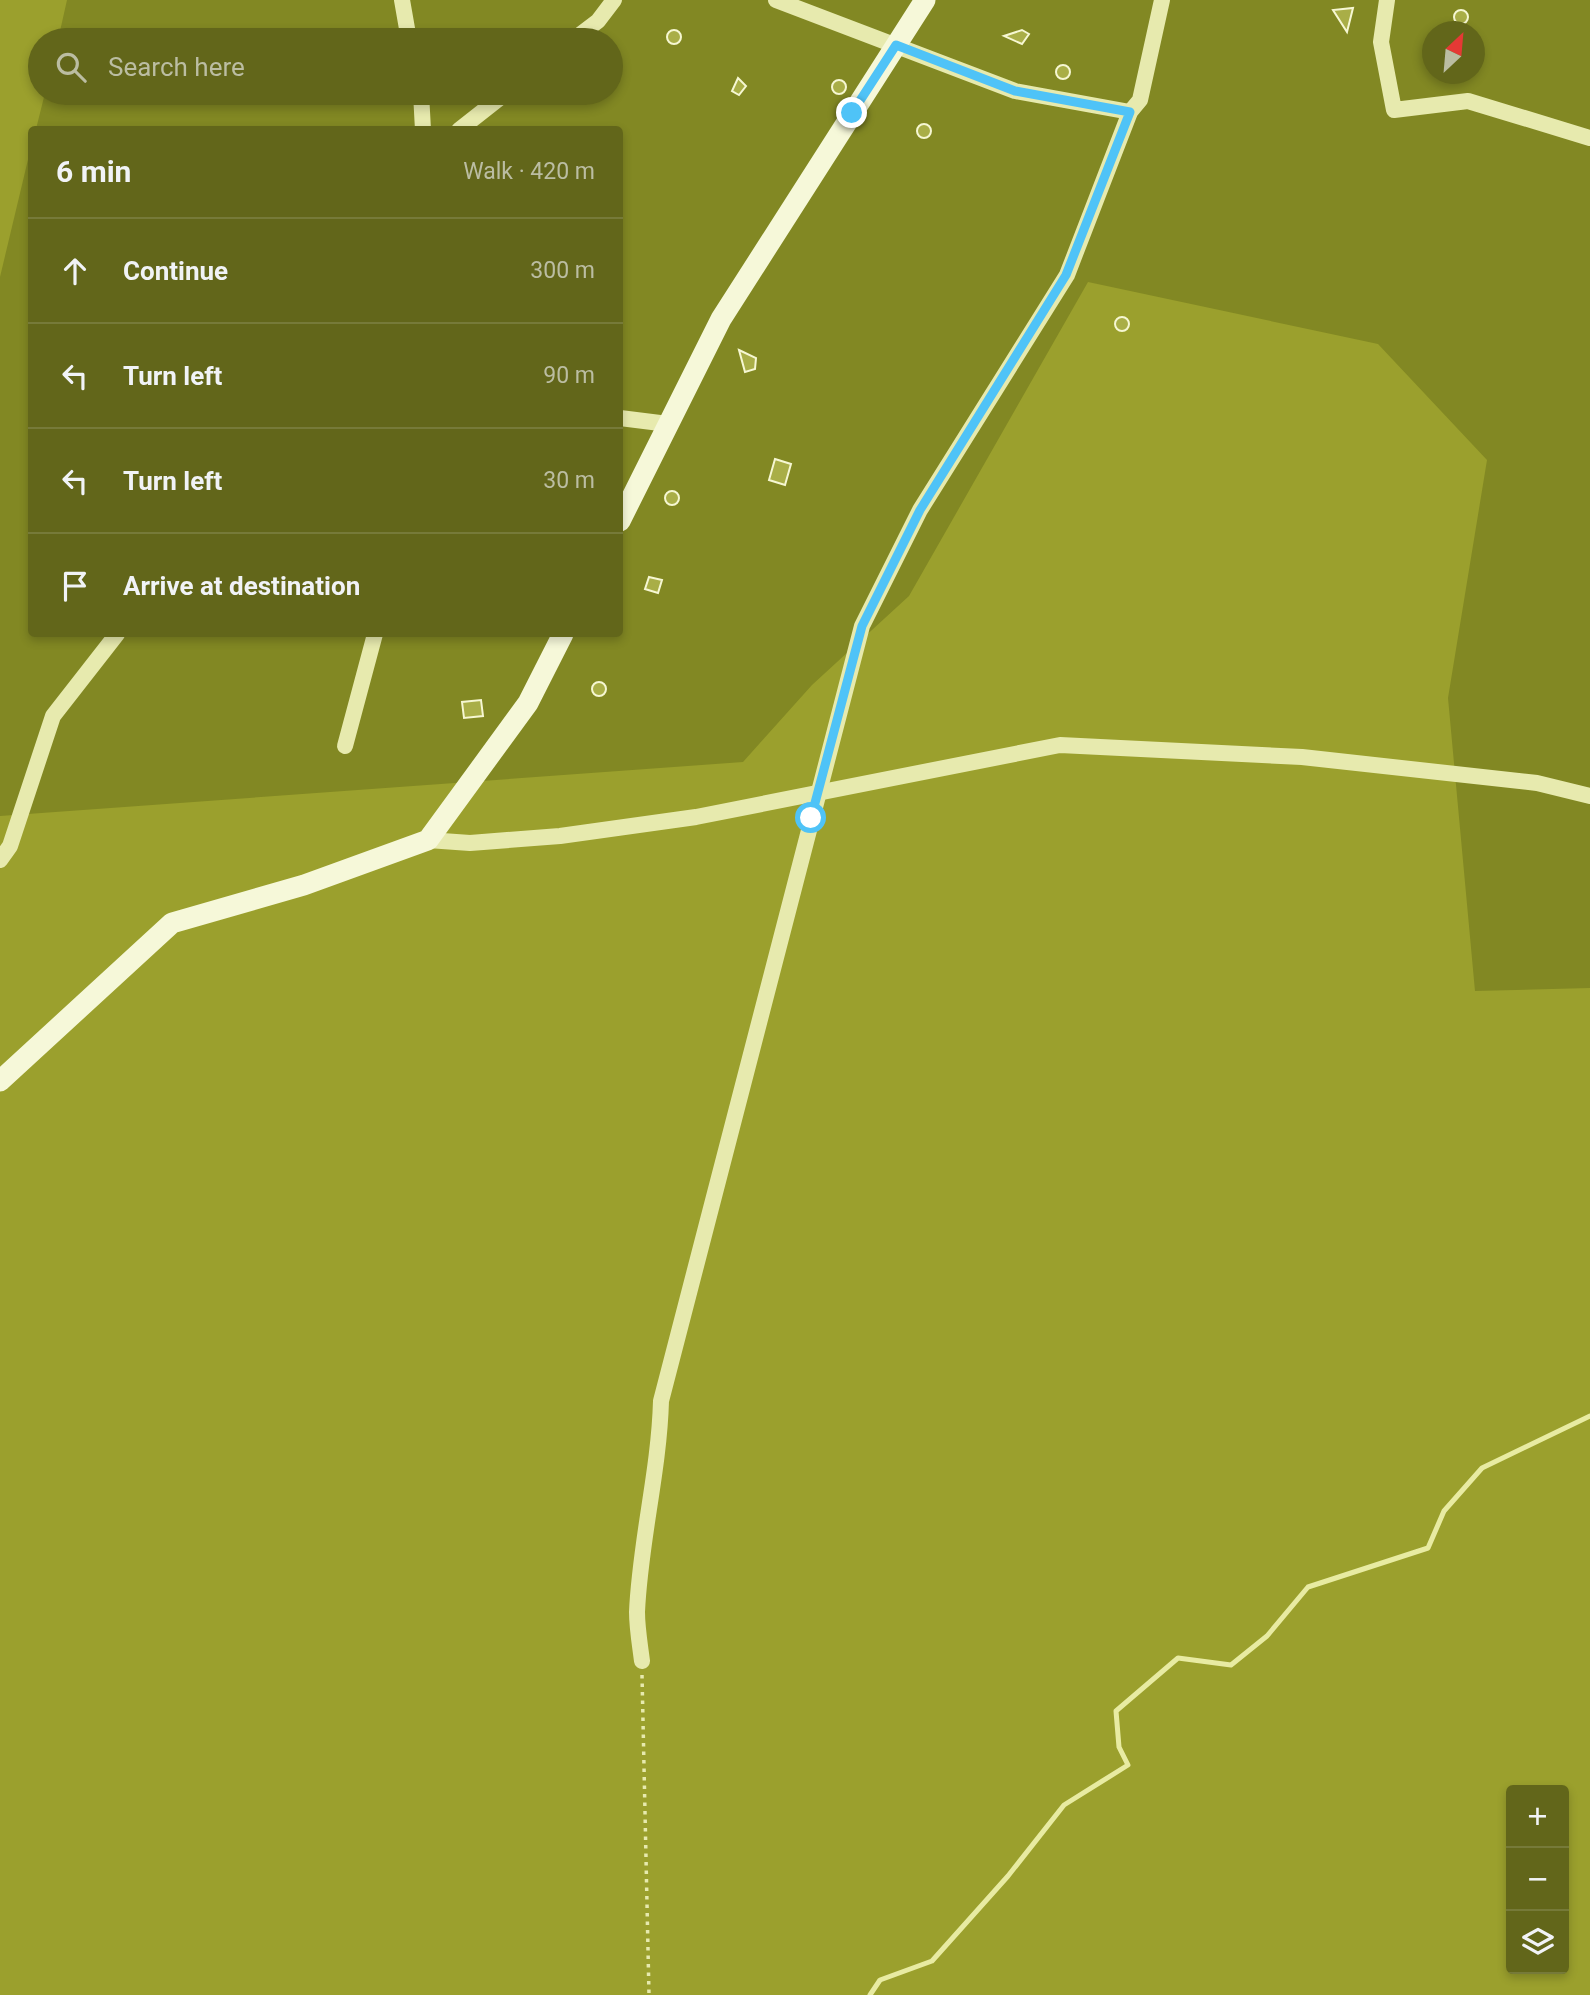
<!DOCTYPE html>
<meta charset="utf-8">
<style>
:root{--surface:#62661a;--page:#686c23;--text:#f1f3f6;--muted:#bbbda2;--line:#767a39}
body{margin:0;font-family:Roboto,sans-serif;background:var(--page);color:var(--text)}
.controls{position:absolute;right:21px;bottom:21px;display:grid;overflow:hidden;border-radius:7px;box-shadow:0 4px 10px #0003}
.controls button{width:63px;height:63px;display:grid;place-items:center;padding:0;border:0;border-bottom:2px solid var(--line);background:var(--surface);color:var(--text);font:35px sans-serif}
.compass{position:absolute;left:1422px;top:21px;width:63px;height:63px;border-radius:50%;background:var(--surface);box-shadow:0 4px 10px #0003;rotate:26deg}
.stop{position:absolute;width:21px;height:21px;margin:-16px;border:5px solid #4fc3f7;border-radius:50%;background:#fff}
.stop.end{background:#4fc3f7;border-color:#fff;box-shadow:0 2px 7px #0008}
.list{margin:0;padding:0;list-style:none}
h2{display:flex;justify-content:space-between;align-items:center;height:91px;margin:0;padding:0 28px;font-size:30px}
h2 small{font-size:23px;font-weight:400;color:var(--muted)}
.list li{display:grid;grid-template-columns:46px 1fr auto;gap:21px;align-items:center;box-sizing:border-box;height:105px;padding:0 28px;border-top:2px solid var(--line)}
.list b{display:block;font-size:26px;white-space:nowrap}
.list em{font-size:23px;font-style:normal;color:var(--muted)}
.icon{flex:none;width:38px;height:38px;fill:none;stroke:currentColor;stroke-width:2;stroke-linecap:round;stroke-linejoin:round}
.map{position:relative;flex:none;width:1590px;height:1995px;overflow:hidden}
.search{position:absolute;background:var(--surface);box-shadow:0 4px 10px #0003;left:28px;top:28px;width:595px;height:77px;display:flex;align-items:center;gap:18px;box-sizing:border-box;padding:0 24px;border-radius:38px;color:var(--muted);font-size:26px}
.panel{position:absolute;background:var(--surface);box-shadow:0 4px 10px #0003;left:28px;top:126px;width:595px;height:511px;border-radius:7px}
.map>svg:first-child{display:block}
.green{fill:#9ba02d;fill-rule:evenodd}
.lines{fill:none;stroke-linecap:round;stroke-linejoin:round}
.stream{stroke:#e8eba2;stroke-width:5}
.building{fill:#a9ae47;stroke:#f6f7d2;stroke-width:2}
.path{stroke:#e7eaae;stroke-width:3.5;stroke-dasharray:3.5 5;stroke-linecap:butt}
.street{stroke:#e7eaae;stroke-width:16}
.secondary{stroke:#f6f8d9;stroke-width:21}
.route{stroke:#4fc3f7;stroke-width:9}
</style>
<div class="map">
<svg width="1590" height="1995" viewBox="0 0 1590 1995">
<rect width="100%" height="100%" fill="#828823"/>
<g class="green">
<path d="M0,0h67l-9,40h-18v53h5l-9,36 -4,1 -1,17 -31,130z"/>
<path d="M1088,282l290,62 109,116 -39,238 27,293 115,-3v1007h-1590v-1179l743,-54 69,-77 97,-89zM1511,1790h53v179h-53z"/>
</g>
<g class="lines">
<path class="stream" d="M870,1995l10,-15 52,-19 76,-85 56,-71 64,-40 -9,-18 -3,-36 62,-53 53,7 36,-29 41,-49 120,-39 16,-37 38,-43 108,-52"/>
</g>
<g class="building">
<path d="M1353,8l-6,24 -14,-22z"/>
<circle cx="1461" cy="17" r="7"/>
<circle cx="674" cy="37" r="7"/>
<path d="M1022,30l7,4 -7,10 -18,-8z"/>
<circle cx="1063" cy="72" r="7"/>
<path d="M738,78l8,8 -7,9 -7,-4z"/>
<circle cx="839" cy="87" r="7"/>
<circle cx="924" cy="131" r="7"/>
<circle cx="1122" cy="324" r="7"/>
<path d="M739,350l17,8 -1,11 -10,3z"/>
<path d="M775,459l16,5 -6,21 -16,-5z"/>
<circle cx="672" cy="498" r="7"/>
<path d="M649,577l13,3 -4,13 -13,-4z"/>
<circle cx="599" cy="689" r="7"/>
<path d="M481,700l2,16 -19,2 -2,-16z"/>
</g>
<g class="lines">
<path class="path" d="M642,1675l7,320"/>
<g class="street">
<path d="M402,0l7,40"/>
<path d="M776,0l239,91 115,21"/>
<path d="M1387,0l-6,42 13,68 74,-9 122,37"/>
<path d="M573,40l25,-19 16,-21"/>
<path d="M421,93l2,37"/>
<path d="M459,130l47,-37"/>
<path d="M620,418l48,6"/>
<path d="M345,746l30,-112"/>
<path d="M428,840l42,3 90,-7 136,-19 364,-72 242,12 235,26 53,13"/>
<path d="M0,860l10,-14 43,-130 64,-82"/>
<path d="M642,1661c-2,-16 -5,-33 -5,-49 3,-71 22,-140 24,-211l201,-775 58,-116 147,-235 63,-163 10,-12 22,-100"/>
</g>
<g class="secondary">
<path d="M620,521l101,-202 204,-319"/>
<path d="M0,1081l172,-158 132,-38 124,-45 100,-137 35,-69"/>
</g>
</g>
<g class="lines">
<path class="route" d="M811,818l51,-192 58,-116 146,-235 64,-163 -115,-21 -119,-46 -44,68"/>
</g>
</svg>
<div class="controls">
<button>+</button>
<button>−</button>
<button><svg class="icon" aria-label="layers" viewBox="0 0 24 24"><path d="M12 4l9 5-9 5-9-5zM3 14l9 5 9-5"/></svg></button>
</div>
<svg class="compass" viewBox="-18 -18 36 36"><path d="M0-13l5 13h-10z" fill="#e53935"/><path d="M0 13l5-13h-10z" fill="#bbbda2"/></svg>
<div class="stop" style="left:811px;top:818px"></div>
<div class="stop end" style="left:852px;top:113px"></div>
<div class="search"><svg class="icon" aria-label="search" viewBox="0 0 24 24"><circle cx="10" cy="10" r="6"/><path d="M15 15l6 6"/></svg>Search here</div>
<section class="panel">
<h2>6 min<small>Walk · 420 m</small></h2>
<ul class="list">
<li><svg class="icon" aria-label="ahead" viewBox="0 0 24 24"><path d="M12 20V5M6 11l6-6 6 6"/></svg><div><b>Continue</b></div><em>300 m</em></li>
<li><svg class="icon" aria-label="left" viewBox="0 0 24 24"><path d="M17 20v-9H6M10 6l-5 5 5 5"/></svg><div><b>Turn left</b></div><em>90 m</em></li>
<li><svg class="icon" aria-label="left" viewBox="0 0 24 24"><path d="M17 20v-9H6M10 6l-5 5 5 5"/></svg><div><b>Turn left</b></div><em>30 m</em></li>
<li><svg class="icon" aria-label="arrive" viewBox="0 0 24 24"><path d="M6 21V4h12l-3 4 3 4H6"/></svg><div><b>Arrive at destination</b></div></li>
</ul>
</section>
</div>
